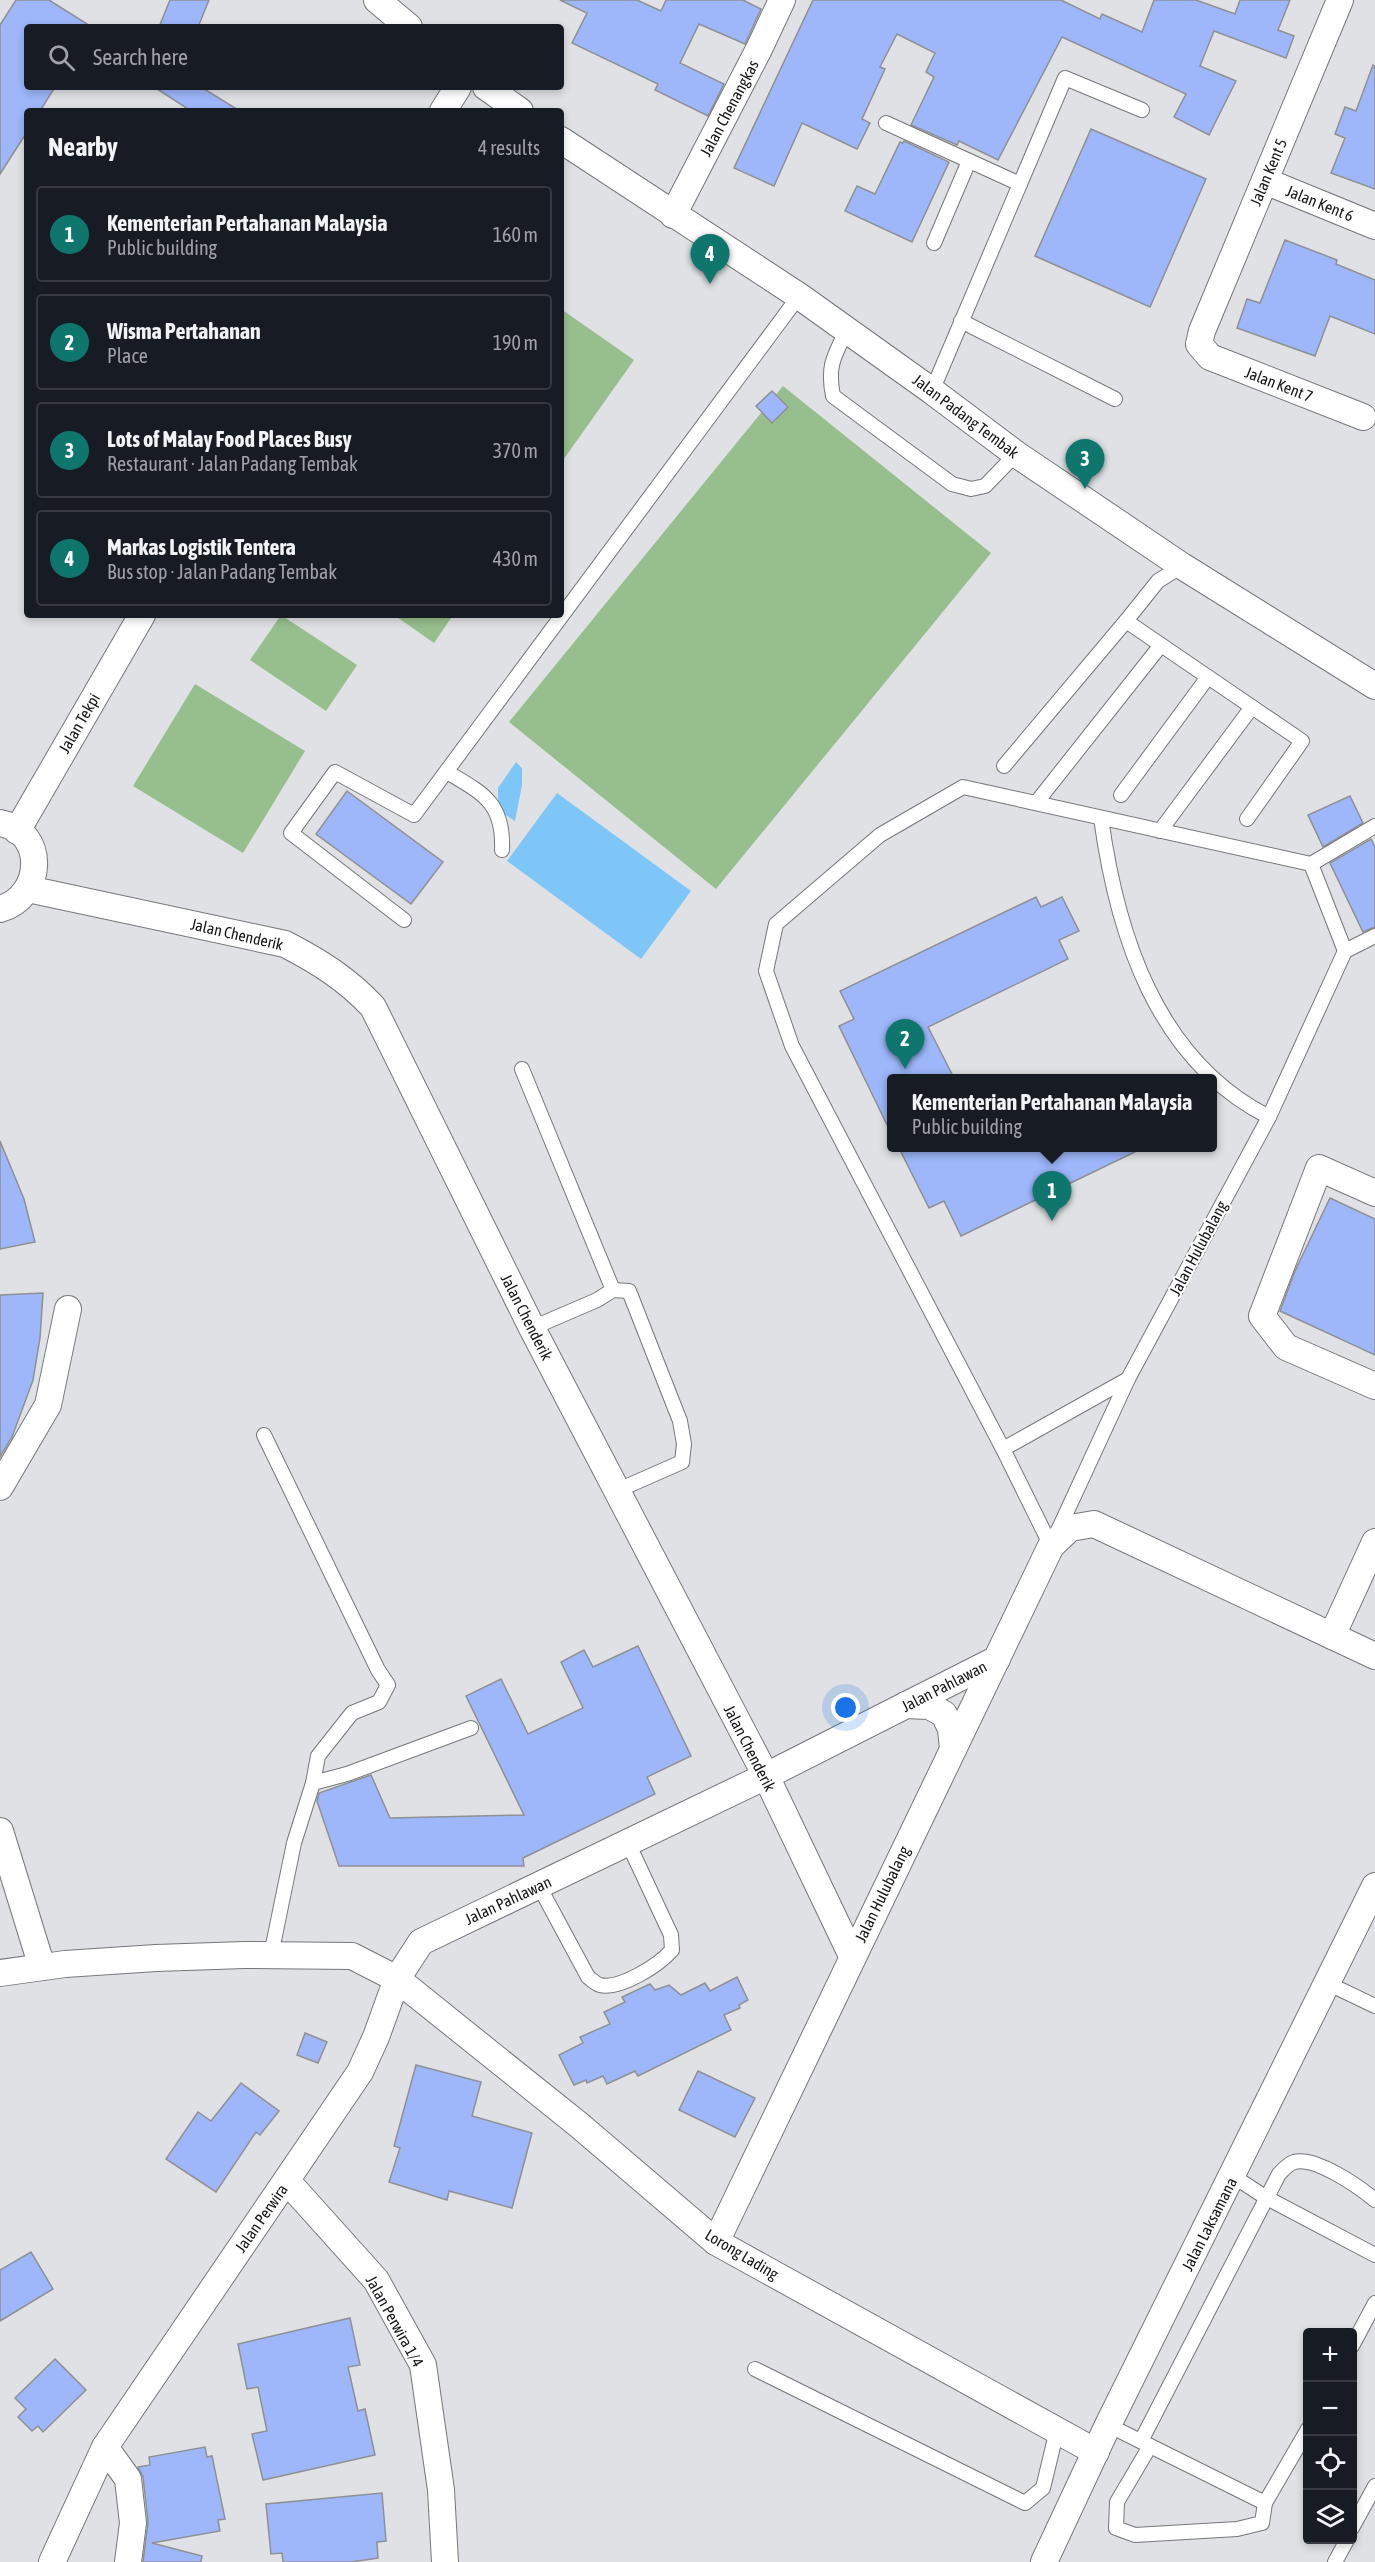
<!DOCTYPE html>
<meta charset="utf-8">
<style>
:root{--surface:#171b24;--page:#242831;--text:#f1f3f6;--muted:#9ea1a6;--line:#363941;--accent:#0f766e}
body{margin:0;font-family:"Asap Condensed",sans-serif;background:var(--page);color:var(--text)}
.controls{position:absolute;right:18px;bottom:18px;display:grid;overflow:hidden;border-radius:6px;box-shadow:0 3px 9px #0003}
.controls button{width:54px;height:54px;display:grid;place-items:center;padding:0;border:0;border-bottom:2px solid var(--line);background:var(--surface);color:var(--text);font:30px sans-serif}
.you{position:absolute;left:846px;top:1708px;width:21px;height:21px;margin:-15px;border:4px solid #fff;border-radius:50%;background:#1a73e8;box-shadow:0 0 0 9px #1a73e833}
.badge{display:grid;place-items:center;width:39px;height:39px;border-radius:50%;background:var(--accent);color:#fff;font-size:20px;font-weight:700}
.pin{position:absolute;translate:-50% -50px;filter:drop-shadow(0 2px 3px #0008)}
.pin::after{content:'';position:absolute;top:32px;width:21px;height:18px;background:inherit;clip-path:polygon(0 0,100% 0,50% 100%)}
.popup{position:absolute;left:887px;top:1074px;width:330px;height:78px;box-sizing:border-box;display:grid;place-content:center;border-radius:6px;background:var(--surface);filter:drop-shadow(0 2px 4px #0005);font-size:20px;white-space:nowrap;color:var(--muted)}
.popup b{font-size:22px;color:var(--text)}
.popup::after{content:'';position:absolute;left:50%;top:100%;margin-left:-12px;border:12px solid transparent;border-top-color:var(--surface)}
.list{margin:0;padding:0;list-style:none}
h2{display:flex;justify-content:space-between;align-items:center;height:78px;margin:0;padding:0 24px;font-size:26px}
h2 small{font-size:20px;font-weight:400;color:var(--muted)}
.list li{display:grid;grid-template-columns:39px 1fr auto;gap:18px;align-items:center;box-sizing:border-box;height:96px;margin:0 12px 12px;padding:0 12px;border:2px solid var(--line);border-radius:6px}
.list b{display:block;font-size:22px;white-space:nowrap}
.list p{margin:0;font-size:20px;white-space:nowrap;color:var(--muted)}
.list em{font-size:20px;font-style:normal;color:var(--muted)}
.icon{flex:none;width:33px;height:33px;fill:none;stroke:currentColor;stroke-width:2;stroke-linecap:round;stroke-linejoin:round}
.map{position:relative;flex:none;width:1375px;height:2562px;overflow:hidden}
.search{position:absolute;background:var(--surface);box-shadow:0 3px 9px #0003;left:24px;top:24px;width:540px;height:66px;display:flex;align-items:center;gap:15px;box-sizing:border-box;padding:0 21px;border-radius:6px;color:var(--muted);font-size:22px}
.panel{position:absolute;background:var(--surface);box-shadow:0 3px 9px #0003;left:24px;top:108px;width:540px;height:510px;border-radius:6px}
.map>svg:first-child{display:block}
.green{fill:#97bf8d}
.water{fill:#7fc6f8}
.building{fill:#9db7fa;stroke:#8f9093;stroke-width:1.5}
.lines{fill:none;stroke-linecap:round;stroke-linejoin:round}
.lane-casing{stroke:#76777a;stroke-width:16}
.street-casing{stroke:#76777a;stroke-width:28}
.lane{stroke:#fff;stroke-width:14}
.street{stroke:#fff;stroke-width:26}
.labels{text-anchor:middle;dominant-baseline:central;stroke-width:4.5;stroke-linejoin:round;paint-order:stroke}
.street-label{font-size:16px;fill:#151617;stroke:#fff}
</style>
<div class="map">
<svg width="1375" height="2562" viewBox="0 0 1375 2562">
<rect width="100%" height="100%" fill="#dfe1e4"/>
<g class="green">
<path d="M561,309l73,51 -73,103z"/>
<path d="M783,386l208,167 -275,336 -207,-167z"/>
<path d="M281,615l76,50 -31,46 -76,-51z"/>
<path d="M394,615h59l-19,28z"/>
<path d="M195,684l110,67 -62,102 -110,-67z"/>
</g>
<g class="water">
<path d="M516,762l6,6v17l-7,36 -17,-11v-22z"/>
<path d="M557,793l134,98 -50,68 -134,-98z"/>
</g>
<g class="building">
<path d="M16,0h33l43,27h-65v60h28l-15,24h-13v21l-27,42v-149z"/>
<path d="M170,0h39l-11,27h-39z"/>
<path d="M560,0h77l24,11 5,-11h77l18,9 -16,35 -46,-20 -19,39 44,21 -16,32 -53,-26 3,-6 -86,-41 15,-30z"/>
<path d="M813,0h248l39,19 2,-5 40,18 12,-32h42l39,14 5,-14h50l-12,30 16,6 -8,22 -72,-27 -14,35 36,15 -27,54 -35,-18 12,-23 -124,-57 -64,123 -39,-19 -2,4 -46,-20 23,-48 -8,-5 9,-19 -38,-19 -17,33 5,2 -23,50 8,4 -13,26 -55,-26 -28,63 -40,-18z"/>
<path d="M1373,65l2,1v123l-44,-16 14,-35 -10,-4 10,-27 11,4z"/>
<path d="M154,87h47l39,24h-49z"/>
<path d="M1091,129l115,50 -56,128 -115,-51z"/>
<path d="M904,141l45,21 -37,80 -67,-31 12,-25 18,8 25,-52 3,1z"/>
<path d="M1285,240l52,20 -1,4 39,16v54l-45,-18 -15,40 -78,-28 10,-29 13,4z"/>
<path d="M772,391l16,16 -16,16 -16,-17z"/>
<path d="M347,791l96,71 -32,42 -95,-70z"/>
<path d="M1350,796l13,27 -40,24 -15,-32z"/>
<path d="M1371,839l4,8v80l-12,5 -33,-69z"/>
<path d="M1036,897l5,10 21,-10 17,34 -20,9 9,19 -140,68 26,51h-63v55l-52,-107 15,-7 -14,-28z"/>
<path d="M0,1141l24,58 11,43 -35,7z"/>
<path d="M899,1148h244l-182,88 -17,-35 -15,7z"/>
<path d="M1330,1198l45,21v136l-95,-44 15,-40z"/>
<path d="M43,1293l-3,45 -7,42 -21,57 -12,20v-162z"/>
<path d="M638,1646l53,110 -44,21 8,17 -132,64 1,8h-185l-22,-65 2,-8 52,-18 19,43 134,-3 -58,-119 35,-17 27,55 55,-26 -22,-46 23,-12 9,17z"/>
<path d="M737,1977l11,23 -9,5 1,3 -16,7 7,15 -93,46 -3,-5 -28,13 -4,-8 -16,7 -1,-3 -12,5 -15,-30 24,-12 -3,-6 30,-13 -6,-12 21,-10 -3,-5 28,-13 5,6 14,-5 12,10 24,-12 5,8z"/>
<path d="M305,2033l22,9 -9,21 -21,-8z"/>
<path d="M416,2065l65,17 -9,34 60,17 -20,75 -63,-17 -2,9 -58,-18 11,-34 -6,-2z"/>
<path d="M698,2071l57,27 -20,39 -56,-27z"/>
<path d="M241,2083l38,28 -19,24 -4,-3 -40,60 -50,-33 32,-47 13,9z"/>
<path d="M31,2252l22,37 -53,32v-51z"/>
<path d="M350,2318l10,47 -12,2 10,44 7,-2 10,46 -112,25 -11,-46 15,-3 -9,-44 -11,2 -9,-45z"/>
<path d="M55,2359l31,31 -43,42 -5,-6 -6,5 -14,-14 8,-8 -11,-11z"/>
<path d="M205,2447l2,10 5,-1 13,63 -7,1 2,11 -68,12 50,13 -1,6h-58l5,-40 -5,-45 -5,-10 12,-2 -1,-8z"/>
<path d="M382,2493l4,48 -9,1 1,16 -27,4h-68l-1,-9 -11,1 -5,-50z"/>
</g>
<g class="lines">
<g class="lane-casing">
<g id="lane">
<path d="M886,123l134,61"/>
<path d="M934,243l35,-82"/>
<path d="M961,321l154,78"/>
<path d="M847,330c-13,26 -20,36 -14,66l119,88 19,5 14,-3 31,-32"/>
<path d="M932,391l133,-313 77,32"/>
<path d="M1126,621l32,-40 24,-15"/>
<path d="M1004,766l122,-145 126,86"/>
<path d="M447,772c35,21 57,30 55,78"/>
<path d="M1121,795l87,-118"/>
<path d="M1036,803l125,-158"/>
<path d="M1101,818c16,116 55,242 168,299"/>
<path d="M1160,831l92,-124 50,34 -55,78"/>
<path d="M1311,864l64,-38"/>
<path d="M404,920l-113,-87 44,-61 79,43 385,-519"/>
<path d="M1345,951l30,-15"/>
<path d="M522,1069l91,221"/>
<path d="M532,1328l65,-28 16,-10 16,1 51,130 4,23 -2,18 -66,29"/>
<path d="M1128,1379l-125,70 -211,-403 -26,-75 10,-47 104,-89 83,-48 348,77 34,87"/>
<path d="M264,1435l114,235 10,15 -9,17 -27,11 -34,43 -5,27"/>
<path d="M1003,1449l48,97"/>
<path d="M1056,1535l72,-156 141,-262 76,-166"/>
<path d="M539,1886l49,91c3,2 8,7 12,8 20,5 59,-20 72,-35l-1,-15 -43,-92"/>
<path d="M271,1955l23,-112 19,-60 34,-9 124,-46"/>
<path d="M1327,1983l48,23"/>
<path d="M1233,2176l32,21 110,58"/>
<path d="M1352,2346l23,-43"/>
<path d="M755,2369l270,134 18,-15 14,-58"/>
<path d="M1108,2425l157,78"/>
<path d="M1141,2441l138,-267c4,-4 9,-10 15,-12 21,-6 64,24 81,38"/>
<path d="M1150,2446l-33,56 -1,26 19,7 102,-6 25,-6 3,-20 43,-74"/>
<path d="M1352,2528l23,-42"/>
<path d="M1335,2562l12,-22"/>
</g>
</g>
<g class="street-casing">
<g id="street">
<path d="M377,0l32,27"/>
<path d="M1340,0l-138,331 -3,13 11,13 153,60"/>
<path d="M486,87l34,24"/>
<path d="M443,111l15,-24"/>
<path d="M561,140l238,156 133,95 84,63 166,112 193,120"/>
<path d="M1265,181l110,45"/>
<path d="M673,215l86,-166 23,-49"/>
<path d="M0,823c47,8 44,74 0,86"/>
<path d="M17,831l125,-216"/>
<path d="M28,889l257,55c33,17 62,35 88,63l159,321 234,448 86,180"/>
<path d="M1375,1193l-56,-25 -57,148 24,31 89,39"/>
<path d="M0,1487l48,-82 20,-96"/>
<path d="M1332,1636l43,-94"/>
<path d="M906,1705l23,1 15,8 7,15 2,20"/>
<path d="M0,1831l42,136"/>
<path d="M0,1973l65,-9 91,-6 88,-3 108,1 45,23 24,-37 345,-166 231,-117"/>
<path d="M287,2181l89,99 47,85 18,125 4,72"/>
<path d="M716,2242l335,-696 19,-18 24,-4 281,132"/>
<path d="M105,2447l23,32 5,44 -5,39"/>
<path d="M52,2562l53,-115 255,-375 16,-35 21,-58 182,146 137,117 380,210"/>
<path d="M1044,2562l64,-137 267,-539"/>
</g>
</g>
<use href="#lane" class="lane"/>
<use href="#street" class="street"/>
</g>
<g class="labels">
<g class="street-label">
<text transform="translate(729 108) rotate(-62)">Jalan Chenangkas</text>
<text transform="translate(1268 172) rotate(-67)">Jalan Kent 5</text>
<text transform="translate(1320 203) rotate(22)">Jalan Kent 6</text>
<text transform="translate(1279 384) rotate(21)">Jalan Kent 7</text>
<text transform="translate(966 416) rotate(37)">Jalan Padang Tembak</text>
<text transform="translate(79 723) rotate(-60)">Jalan Tekpi</text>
<text transform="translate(237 934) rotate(13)">Jalan Chenderik</text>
<text transform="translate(1198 1248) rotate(-62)">Jalan Hulubalang</text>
<text transform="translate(527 1317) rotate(63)">Jalan Chenderik</text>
<text transform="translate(944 1686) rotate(-27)">Jalan Pahlawan</text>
<text transform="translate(750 1748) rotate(63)">Jalan Chenderik</text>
<text transform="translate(882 1894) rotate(-64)">Jalan Hulubalang</text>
<text transform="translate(508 1900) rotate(-25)">Jalan Pahlawan</text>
<text transform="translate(261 2218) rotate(-55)">Jalan Perwira</text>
<text transform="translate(1209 2224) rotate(-63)">Jalan Laksamana</text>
<text transform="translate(742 2254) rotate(31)">Lorong Lading</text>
<text transform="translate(395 2321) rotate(61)">Jalan Perwira 1/4</text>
</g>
</g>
</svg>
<div class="controls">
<button>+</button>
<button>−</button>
<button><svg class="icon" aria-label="locate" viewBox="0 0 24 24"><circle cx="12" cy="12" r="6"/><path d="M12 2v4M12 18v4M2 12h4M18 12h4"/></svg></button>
<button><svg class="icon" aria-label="layers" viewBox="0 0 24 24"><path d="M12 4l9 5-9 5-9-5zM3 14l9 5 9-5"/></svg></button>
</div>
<div class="you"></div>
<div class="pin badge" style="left:1052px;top:1221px">1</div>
<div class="popup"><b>Kementerian Pertahanan Malaysia</b>Public building</div>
<div class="pin badge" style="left:905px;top:1069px">2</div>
<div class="pin badge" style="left:1085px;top:489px">3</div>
<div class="pin badge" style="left:710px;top:284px">4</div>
<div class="search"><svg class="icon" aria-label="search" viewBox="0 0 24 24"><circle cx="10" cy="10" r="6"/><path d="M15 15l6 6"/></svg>Search here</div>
<section class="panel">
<h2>Nearby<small>4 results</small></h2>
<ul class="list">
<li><span class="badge">1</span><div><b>Kementerian Pertahanan Malaysia</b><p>Public building</p></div><em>160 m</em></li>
<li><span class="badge">2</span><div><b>Wisma Pertahanan</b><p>Place</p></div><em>190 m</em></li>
<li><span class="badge">3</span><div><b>Lots of Malay Food Places Busy</b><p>Restaurant · Jalan Padang Tembak</p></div><em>370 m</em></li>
<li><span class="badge">4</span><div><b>Markas Logistik Tentera</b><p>Bus stop · Jalan Padang Tembak</p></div><em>430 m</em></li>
</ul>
</section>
</div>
